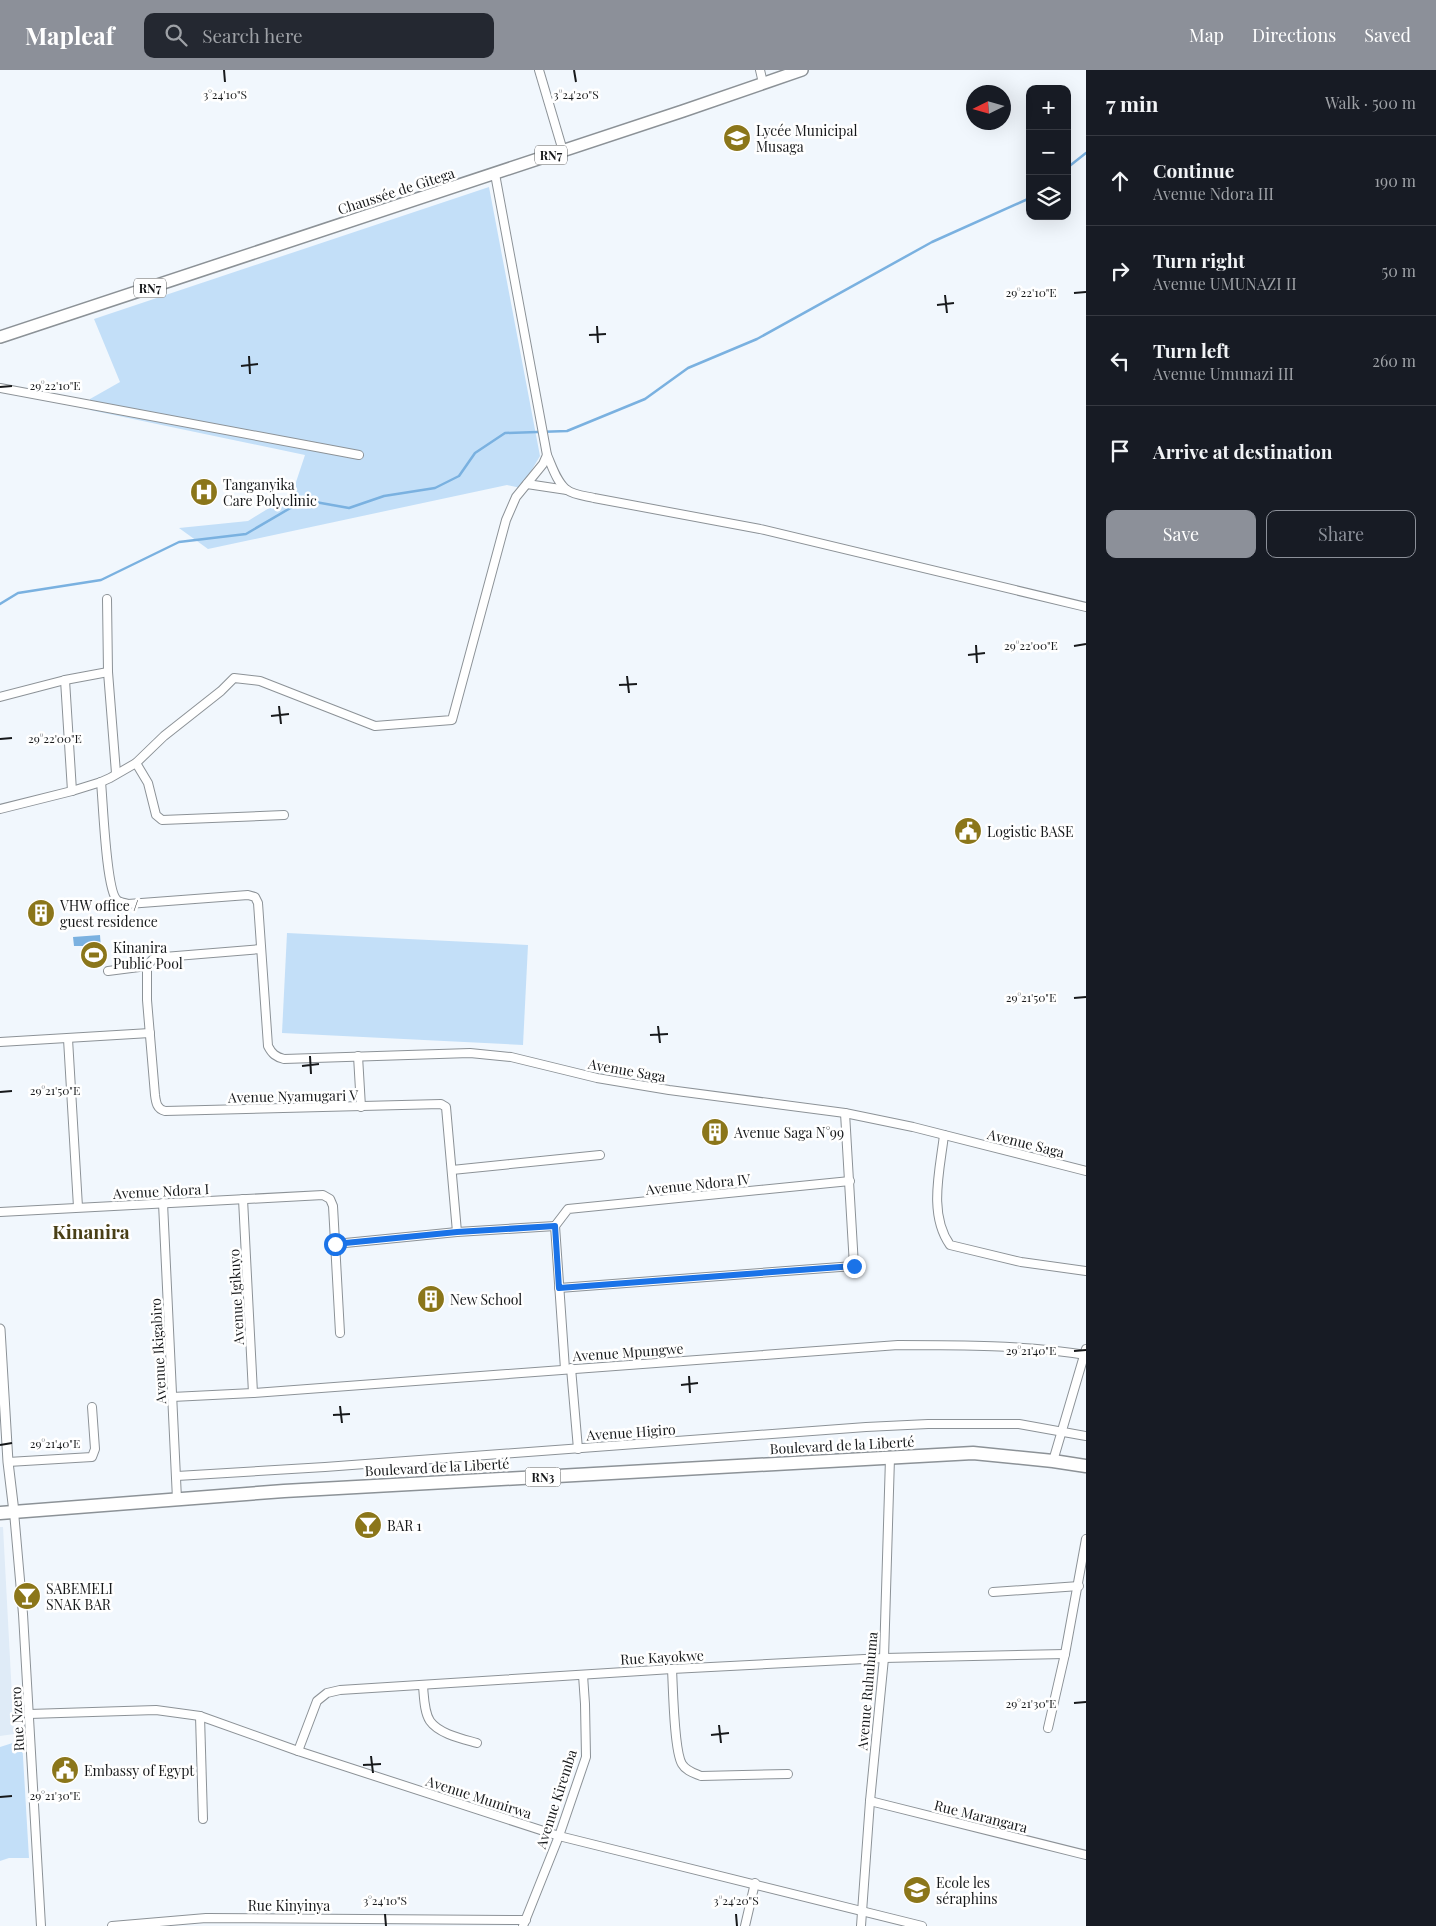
<!DOCTYPE html>
<meta charset="utf-8">
<style>
:root{--surface:#171b24;--page:#242831;--text:#f1f3f6;--muted:#9ea1a6;--line:#363941;--accent:#8c9099}
body{margin:0;font-family:"Playfair Display",serif;background:var(--page);color:var(--text)}
.controls{position:absolute;right:15px;top:15px;display:grid;overflow:hidden;border-radius:10px;box-shadow:0 5px 20px #0002}
.controls button{width:45px;height:45px;display:grid;place-items:center;padding:0;border:0;border-bottom:1px solid var(--line);background:var(--surface);color:var(--text);font:25px sans-serif}
.compass{position:absolute;left:966px;top:15px;width:45px;height:45px;border-radius:50%;background:var(--surface);box-shadow:0 5px 20px #0002;rotate:265deg}
.stop{position:absolute;width:15px;height:15px;margin:-11px;border:4px solid #1a73e8;border-radius:50%;background:#fff}
.stop.end{background:#1a73e8;border-color:#fff;box-shadow:0 1px 5px #0008}
.list{margin:0;padding:0;list-style:none}
h2{display:flex;justify-content:space-between;align-items:center;height:65px;margin:0;padding:0 20px;font-size:21px}
h2 small{font-size:16px;font-weight:400;color:var(--muted)}
.list li{display:grid;grid-template-columns:32px 1fr auto;gap:15px;align-items:center;box-sizing:border-box;height:90px;padding:0 20px;border-top:1px solid var(--line)}
.list b{display:block;font-size:19px;white-space:nowrap}
.list p{margin:0;font-size:16px;white-space:nowrap;color:var(--muted)}
.list em{font-size:16px;font-style:normal;color:var(--muted)}
.actions{display:flex;gap:10px;padding:15px 20px}
.actions a{flex:1;padding:11px 0;border:1px solid var(--accent);border-radius:10px;text-align:center;font-size:18px;color:var(--accent)}
.actions .main{background:var(--accent);color:#fff}
.icon{flex:none;width:28px;height:28px;fill:none;stroke:currentColor;stroke-width:2;stroke-linecap:round;stroke-linejoin:round}
.map{position:relative;flex:none;width:1086px;height:1856px;overflow:hidden}
header{display:flex;align-items:center;gap:30px;box-sizing:border-box;height:70px;padding:0 25px;background:var(--accent);color:#fff}
header strong{font-size:24px}
nav{display:flex;gap:28px;margin-inline-start:auto;font-size:18px}
.search{width:350px;height:45px;background:var(--page);display:flex;align-items:center;gap:12px;box-sizing:border-box;padding:0 18px;border-radius:10px;color:var(--muted);font-size:19px}
main{display:flex}
aside{flex:1;background:var(--surface)}
.map>svg:first-child{display:block}
.built{fill:#dfebf7}
.green{fill:#c3dff8}
.water{fill:#7ab1e0}
.lines{fill:none;stroke-linecap:round;stroke-linejoin:round}
.stream{stroke:#7ab1e0;stroke-width:2.5}
.minor-casing{stroke:#8c9297;stroke-width:10}
.tertiary-casing{stroke:#8c9297;stroke-width:11}
.primary-casing{stroke:#8c9297;stroke-width:14}
.trunk-casing{stroke:#8c9297;stroke-width:15}
.minor{stroke:#fff;stroke-width:8}
.tertiary{stroke:#fff;stroke-width:9}
.primary{stroke:#fff;stroke-width:11}
.trunk{stroke:#fff;stroke-width:12}
.route{stroke:#1a73e8;stroke-width:6}
.ticks{fill:none;stroke:#17191b;stroke-width:2}
.labels{text-anchor:middle;dominant-baseline:central;stroke-width:5;stroke-linejoin:round;paint-order:stroke}
.shield{fill:#fff;stroke:#5d5e5f;stroke-width:1}
.shield-label{font-size:12px;font-weight:bold;fill:#17191b}
.poi-label{font-size:14px;fill:#17191b;stroke:#fff;text-anchor:start}
.street-label{font-size:14px;fill:#17191b;stroke:#fff}
.district-label{font-size:19px;font-weight:bold;fill:#493f16;stroke:#fff}
.ticks-label{font-size:12px;text-anchor:middle;fill:#17191b;stroke:#fff;stroke-width:5;stroke-linejoin:round;paint-order:stroke}
</style>
<header>
<strong>Mapleaf</strong>
<div class="search"><svg class="icon" aria-label="search" viewBox="0 0 24 24"><circle cx="10" cy="10" r="6"/><path d="M15 15l6 6"/></svg>Search here</div>
<nav><a>Map</a><a>Directions</a><a>Saved</a></nav>
</header>
<main>
<div class="map">
<svg width="1086" height="1856" viewBox="0 0 1086 1856">
<rect width="100%" height="100%" fill="#f1f7fd"/>
<path class="built" d="M0,1457h3l11,207 -14,2z"/>
<g class="green">
<path d="M489,117l51,269 -19,32 -14,-3 -299,64 -29,-21 69,-7 44,-27 13,-39 -215,-45v-11l30,-17 -26,-63z"/>
<path d="M287,863l241,12 -5,100 -241,-12z"/>
<path d="M22,1670l7,118h-20l-9,3v-114z"/>
</g>
<path class="water" d="M100,865l2,29 -15,1 -1,-19h-12l-1,-9z"/>
<g class="lines">
<g class="stream">
<path d="M1067,98l19,-15"/>
<path d="M0,534l18,-11 83,-13 78,-38 67,-8 58,-34 45,8 35,-12 51,-8 24,-12 16,-23 30,-20 62,-2 78,-32 43,-31 69,-29 175,-97 98,-44"/>
</g>
<g class="minor-casing">
<g id="minor">
<path d="M539,0l24,81"/>
<path d="M760,0l3,13"/>
<path d="M0,318l359,67"/>
<path d="M547,385c5,11 10,28 20,35 7,5 19,6 27,8l166,31 326,78"/>
<path d="M527,414l40,6"/>
<path d="M107,529l1,73 8,101"/>
<path d="M65,610l7,111"/>
<path d="M0,627l65,-17 43,-8"/>
<path d="M136,693l12,20 8,32 6,5 122,-5"/>
<path d="M101,712c2,19 5,108 16,118 2,2 8,3 11,4l120,-9 7,2 3,6 10,143c4,8 8,11 16,13l186,-6 41,4 86,21 72,12 176,23 68,14 173,44"/>
<path d="M0,739l72,-18 29,-9 9,-4 26,-15 28,-27 57,-45 13,-13 26,3 115,45 77,-6 54,-200 10,-23 27,-33 4,-9 -52,-281"/>
<path d="M147,896v34l8,95c1,8 2,14 10,16l276,-7 5,3 11,125"/>
<path d="M108,901l39,-5 6,-7 11,-2 97,-8"/>
<path d="M68,969l10,168"/>
<path d="M0,972l150,-9"/>
<path d="M358,986l3,51"/>
<path d="M944,1065c-4,35 -16,79 6,110l71,17 65,9"/>
<path d="M452,1100l148,-15"/>
<path d="M243,1129l10,194"/>
<path d="M163,1133l14,296"/>
<path d="M0,1142l323,-17 7,4 3,7 7,127"/>
<path d="M555,1156l13,-17 282,-28"/>
<path d="M555,1156l10,143"/>
<path d="M335,1174l122,-12 98,-6"/>
<path d="M559,1218l295,-22 -9,-153"/>
<path d="M571,1298l7,81"/>
<path d="M172,1327l81,-4 645,-48c63,0 126,0 188,10"/>
<path d="M1053,1391l33,-112"/>
<path d="M8,1392l84,-5 3,-8 -3,-42"/>
<path d="M177,1406l148,-9 541,-40 62,-3h91l67,12"/>
<path d="M14,1442l9,102 18,312"/>
<path d="M993,1522l86,-6"/>
<path d="M672,1599c1,18 2,82 10,95 4,7 12,9 19,12l87,-2"/>
<path d="M423,1616c1,10 1,26 7,35 9,13 33,18 47,22"/>
<path d="M29,1644l127,-4 44,6 98,35 261,85 363,90"/>
<path d="M200,1646l3,103"/>
<path d="M1048,1658l17,-74 21,-115"/>
<path d="M298,1681l19,-50 10,-8 13,-3 332,-21 212,-11 181,-4"/>
<path d="M870,1731l216,54"/>
<path d="M112,1856l94,-8 320,2"/>
<path d="M523,1856l36,-90 27,-79 -1,-53 -2,-29"/>
<path d="M745,1856l10,-43"/>
<path d="M861,1856l9,-125 14,-143 6,-200"/>
</g>
</g>
<g class="tertiary-casing">
<path id="tertiary" d="M0,1259l8,133 6,50"/>
</g>
<g class="primary-casing">
<path id="primary" d="M0,267l683,-226 119,-41"/>
</g>
<g class="trunk-casing">
<path id="trunk" d="M0,1443l284,-22 689,-38 80,8 33,5"/>
</g>
<use href="#minor" class="minor"/>
<use href="#tertiary" class="tertiary"/>
<use href="#primary" class="primary"/>
<use href="#trunk" class="trunk"/>
</g>
<g class="lines">
<path class="route" d="M335,1174l122,-12 98,-6 4,62 295,-22"/>
</g>
<path class="ticks" d="M224,0l1,12M574,0l2,12M1074,223l12,-1M945,225l2,18M937,235l17,-2M597,256l1,17M589,265l17,-1M249,286l1,18M241,296l17,-2M0,317l12,-1M976,575l1,18M1074,576l12,-2M968,585l17,-2M627,606l2,17M619,615l18,-1M279,636l2,18M271,646l18,-2M0,669l12,-1M1074,928l12,-1M658,956l2,17M650,965l18,-1M310,986l1,18M302,996l17,-2M0,1022l12,-1M1074,1281l12,-1M689,1306l1,17M681,1315l17,-2M340,1336l2,17M333,1345l17,-1M0,1375l12,-2M1074,1633l12,-1M719,1655l2,18M711,1665l18,-2M371,1686l2,17M363,1695l18,-1M0,1727l12,-1M385,1844l1,12M736,1844l1,12"/>
<defs>
<g id="school-disc" transform="scale(1.4375)"><circle r="9.5" fill="#8b761a" stroke="#fff"/><path d="M0-5L7-2L0 1L-7-2ZM-4 1L0 2.5L4 1V4Q0 6-4 4Z" fill="#fff"/></g>
<g id="hospital-disc" transform="scale(1.4375)"><circle r="9.5" fill="#8b761a" stroke="#fff"/><path d="M-5-5h3v3.5h4V-5h3V5h-3V1.5h-4V5h-3Z" fill="#fff"/></g>
<g id="civic-disc" transform="scale(1.4375)"><circle r="9.5" fill="#8b761a" stroke="#fff"/><path d="M-.6-6.5H3V-4.5H.6V-3L4-1V1h2V6H-6V1h2V-1L-.6-3ZM-1.2 2.5V6h2.4V2.5Z" fill="#fff"/></g>
<g id="building-disc" transform="scale(1.4375)"><circle r="9.5" fill="#8b761a" stroke="#fff"/><path d="M-4-6H4V6H1V3H-1V6H-4ZM-2.5-4.3h1.7v1.8h-1.7ZM.8-4.3h1.7v1.8H.8ZM-2.5-1h1.7V.8h-1.7ZM.8-1h1.7V.8H.8Z" fill="#fff"/></g>
<g id="stadium-disc" transform="scale(1.4375)"><circle r="9.5" fill="#8b761a" stroke="#fff"/><path d="M0-5a6.5 5 0 1 0 0 10a6.5 5 0 1 0 0-10ZM-3.5-1.8h7v3.6h-7Z" fill="#fff"/></g>
<g id="bar-disc" transform="scale(1.4375)"><circle r="9.5" fill="#8b761a" stroke="#fff"/><path d="M-6-5H6L.8 .8V4.5H3.5V6h-7V4.5H-.8V.8Z" fill="#fff"/></g>
</defs>
<g fill-rule="evenodd">
<use href="#school-disc" x="737" y="68"/>
<use href="#hospital-disc" x="204" y="422"/>
<use href="#civic-disc" x="968" y="761"/>
<use href="#building-disc" x="41" y="843"/>
<use href="#stadium-disc" x="94" y="885"/>
<use href="#building-disc" x="715" y="1062"/>
<use href="#building-disc" x="431" y="1229"/>
<use href="#bar-disc" x="368" y="1455"/>
<use href="#bar-disc" x="27" y="1526"/>
<use href="#civic-disc" x="65" y="1700"/>
<use href="#school-disc" x="917" y="1820"/>
</g>
<g class="labels">
<g class="shield">
<rect x="535" y="75.5" width="32" height="19" rx="4"/>
<rect x="134" y="208.5" width="32" height="19" rx="4"/>
<rect x="525.5" y="1397.5" width="35" height="19" rx="4"/>
</g>
<g class="shield-label">
<text x="551" y="85">RN7</text>
<text x="150" y="218">RN7</text>
<text x="543" y="1407">RN3</text>
</g>
<g class="poi-label">
<text x="756" y="60">Lycée Municipal<tspan x="756" dy="16">Musaga</tspan></text>
<text x="223" y="414">Tanganyika<tspan x="223" dy="16">Care Polyclinic</tspan></text>
<text x="987" y="761">Logistic BASE</text>
<text x="60" y="835">VHW office /<tspan x="60" dy="16">guest residence</tspan></text>
<text x="113" y="877">Kinanira<tspan x="113" dy="16">Public Pool</tspan></text>
<text x="734" y="1062">Avenue Saga N°99</text>
<text x="450" y="1229">New School</text>
<text x="387" y="1455">BAR 1</text>
<text x="46" y="1518">SABEMELI<tspan x="46" dy="16">SNAK BAR</tspan></text>
<text x="84" y="1700">Embassy of Egypt</text>
<text x="936" y="1812">Ecole les<tspan x="936" dy="16">séraphins</tspan></text>
</g>
<g class="street-label">
<text transform="translate(396 121) rotate(-18)">Chaussée de Gitega</text>
<text transform="translate(627 1000) rotate(10)">Avenue Saga</text>
<text transform="translate(293 1026) rotate(-1)">Avenue Nyamugari V</text>
<text transform="translate(1026 1073) rotate(14)">Avenue Saga</text>
<text transform="translate(698 1114) rotate(-6)">Avenue Ndora IV</text>
<text transform="translate(161 1121) rotate(-3)">Avenue Ndora I</text>
<text transform="translate(236 1227) rotate(-93)">Avenue Igikuyo</text>
<text transform="translate(158 1281) rotate(-93)">Avenue Ikigabiro</text>
<text transform="translate(628 1282) rotate(-4)">Avenue Mpungwe</text>
<text transform="translate(631 1362) rotate(-4)">Avenue Higiro</text>
<text transform="translate(842 1375) rotate(-3)">Boulevard de la Liberté</text>
<text transform="translate(437 1397) rotate(-3)">Boulevard de la Liberté</text>
<text transform="translate(662 1587) rotate(-3)">Rue Kayokwe</text>
<text transform="translate(867 1621) rotate(-85)">Avenue Ruhuhuma</text>
<text transform="translate(17 1649) rotate(-93)">Rue Nzero</text>
<text transform="translate(479 1727) rotate(18)">Avenue Mumirwa</text>
<text transform="translate(556 1729) rotate(-72)">Avenue Kiremba</text>
<text transform="translate(981 1746) rotate(14)">Rue Marangara</text>
<text x="289" y="1835">Rue Kinyinya</text>
</g>
<g class="district-label">
<text x="91" y="1161">Kinanira</text>
</g>
</g>
<g class="ticks-label">
<text x="225" y="29">3°24'10"S</text>
<text x="576" y="29">3°24'20"S</text>
<text x="1031" y="227">29°22'10"E</text>
<text x="55" y="320">29°22'10"E</text>
<text x="1031" y="580">29°22'00"E</text>
<text x="55" y="673">29°22'00"E</text>
<text x="1031" y="932">29°21'50"E</text>
<text x="55" y="1025">29°21'50"E</text>
<text x="1031" y="1285">29°21'40"E</text>
<text x="55" y="1378">29°21'40"E</text>
<text x="1031" y="1638">29°21'30"E</text>
<text x="55" y="1730">29°21'30"E</text>
<text x="385" y="1835">3°24'10"S</text>
<text x="736" y="1835">3°24'20"S</text>
</g>
</svg>
<div class="controls">
<button>+</button>
<button>−</button>
<button><svg class="icon" aria-label="layers" viewBox="0 0 24 24"><path d="M12 4l9 5-9 5-9-5zM3 14l9 5 9-5"/></svg></button>
</div>
<svg class="compass" viewBox="-18 -18 36 36"><path d="M0-13l5 13h-10z" fill="#e53935"/><path d="M0 13l5-13h-10z" fill="#9ea1a6"/></svg>
<div class="stop" style="left:335px;top:1174px"></div>
<div class="stop end" style="left:854px;top:1196px"></div>
</div>
<aside>
<h2>7 min<small>Walk · 500 m</small></h2>
<ul class="list">
<li><svg class="icon" aria-label="ahead" viewBox="0 0 24 24"><path d="M12 20V5M6 11l6-6 6 6"/></svg><div><b>Continue</b><p>Avenue Ndora III</p></div><em>190 m</em></li>
<li><svg class="icon" aria-label="right" viewBox="0 0 24 24"><path d="M7 20v-9h11M14 6l5 5-5 5"/></svg><div><b>Turn right</b><p>Avenue UMUNAZI II</p></div><em>50 m</em></li>
<li><svg class="icon" aria-label="left" viewBox="0 0 24 24"><path d="M17 20v-9H6M10 6l-5 5 5 5"/></svg><div><b>Turn left</b><p>Avenue Umunazi III</p></div><em>260 m</em></li>
<li><svg class="icon" aria-label="arrive" viewBox="0 0 24 24"><path d="M6 21V4h12l-3 4 3 4H6"/></svg><div><b>Arrive at destination</b></div></li>
</ul>
<div class="actions"><a class="main">Save</a><a>Share</a></div>
</aside>
</main>
